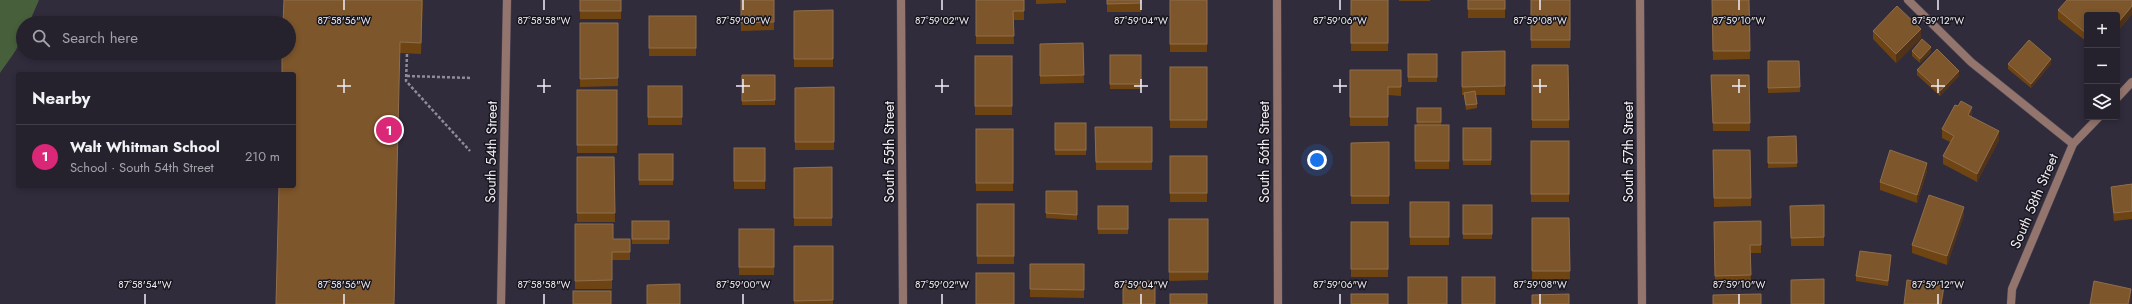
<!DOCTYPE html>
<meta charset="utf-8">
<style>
:root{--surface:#25212d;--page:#2d2935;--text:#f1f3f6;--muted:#a3a3aa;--line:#423e49;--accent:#db2777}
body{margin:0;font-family:Jost,sans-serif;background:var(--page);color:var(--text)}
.controls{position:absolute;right:12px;top:12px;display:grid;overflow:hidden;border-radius:4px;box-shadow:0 2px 6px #0003}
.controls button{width:36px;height:36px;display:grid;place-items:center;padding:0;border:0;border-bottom:1px solid var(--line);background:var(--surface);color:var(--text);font:20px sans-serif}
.you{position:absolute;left:1317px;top:160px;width:14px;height:14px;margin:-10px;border:3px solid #fff;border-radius:50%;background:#1a73e8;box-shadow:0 0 0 6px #1a73e833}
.badge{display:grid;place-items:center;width:26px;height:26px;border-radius:50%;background:var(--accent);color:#fff;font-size:13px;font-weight:700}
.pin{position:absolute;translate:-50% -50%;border:2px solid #fff;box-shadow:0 1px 4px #0006}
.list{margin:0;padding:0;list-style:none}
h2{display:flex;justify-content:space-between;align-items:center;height:52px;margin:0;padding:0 16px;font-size:17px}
h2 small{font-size:13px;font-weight:400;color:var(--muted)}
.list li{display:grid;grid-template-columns:26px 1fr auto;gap:12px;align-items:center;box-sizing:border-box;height:64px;padding:0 16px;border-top:1px solid var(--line)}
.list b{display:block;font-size:15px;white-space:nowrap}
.list p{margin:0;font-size:13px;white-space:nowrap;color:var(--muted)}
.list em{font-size:13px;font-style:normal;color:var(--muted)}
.icon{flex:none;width:22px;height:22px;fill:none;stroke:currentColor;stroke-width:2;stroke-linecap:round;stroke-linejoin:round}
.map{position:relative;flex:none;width:2132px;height:304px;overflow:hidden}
.search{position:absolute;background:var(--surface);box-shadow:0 2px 6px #0003;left:16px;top:16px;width:280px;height:44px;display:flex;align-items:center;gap:10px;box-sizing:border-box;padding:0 14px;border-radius:22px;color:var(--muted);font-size:15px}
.panel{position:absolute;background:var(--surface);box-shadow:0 2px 6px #0003;left:16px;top:72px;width:280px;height:116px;border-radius:4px}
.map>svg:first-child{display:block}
.green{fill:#47603b}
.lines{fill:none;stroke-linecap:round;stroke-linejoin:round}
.lane-casing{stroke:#4c4756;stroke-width:9}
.street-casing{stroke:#4c4756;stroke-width:9}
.path{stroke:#8f8b98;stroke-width:2.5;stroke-dasharray:3 2;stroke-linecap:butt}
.lane{stroke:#93756e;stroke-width:8}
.street{stroke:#93756e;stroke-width:8}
.wall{fill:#6f4413}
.shaded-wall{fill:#503319}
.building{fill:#7d562c;stroke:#8f6e4c}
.ticks{fill:none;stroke:#f1eef8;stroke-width:1.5}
.labels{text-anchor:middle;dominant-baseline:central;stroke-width:3;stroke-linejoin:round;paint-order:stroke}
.street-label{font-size:14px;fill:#f1eef8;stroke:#18161d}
.ticks-label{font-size:10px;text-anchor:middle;fill:#f1eef8;stroke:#18161d;stroke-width:3;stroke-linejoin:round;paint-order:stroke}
</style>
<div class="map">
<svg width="2132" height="304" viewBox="0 0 2132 304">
<rect width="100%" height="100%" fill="#312c3c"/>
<path class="green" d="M0,0h39l-10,23h-6c0,23 -11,32 -23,50z"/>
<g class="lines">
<g class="lane-casing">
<path id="lane" d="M1908,0l63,62 102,82"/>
</g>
<g class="street-casing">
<g id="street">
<path d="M901,0l2,304"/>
<path d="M1277,0l1,304"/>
<path d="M1640,0l2,304"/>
<path d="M2117,98l15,-16"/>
<path d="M501,304l6,-304"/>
<path d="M2011,304l1,-15 61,-145 26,-27"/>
</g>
</g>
<g class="path">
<path d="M407,54l-1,27 64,70"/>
<path d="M407,76l65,2"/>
</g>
<use href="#lane" class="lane"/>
<use href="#street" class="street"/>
</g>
<g class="wall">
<path d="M423,0l-2,54 -21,-1 -121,133z"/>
<rect x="580" y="0" width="41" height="19"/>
<path d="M741,0h33v30l-33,1z"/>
<path d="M976,0h48v20h-11l1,24h-38z"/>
<path d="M1036,0h30v3l-30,1z"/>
<rect x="1107" y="0" width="34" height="12"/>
<rect x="1170" y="0" width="37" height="52"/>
<rect x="1351" y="0" width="37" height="51"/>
<rect x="1399" y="0" width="31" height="1"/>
<rect x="1468" y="0" width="37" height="18"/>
<rect x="1531" y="0" width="39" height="48"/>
<path d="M1712,0h37l1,59 -37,1z"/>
<path d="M2132,0v14l-15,18v-17h-30v27l-29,-23v-9z"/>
<path d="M833,10v57h-39v-56z"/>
<rect x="649" y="16" width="47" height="40"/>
<path d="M580,23h38v63l-38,1z"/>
<path d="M1873,31l48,7 -25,25 -23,-24z"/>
<path d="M1083,43l1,40 -44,1v-40z"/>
<path d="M1505,51v44h-29l1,9v4l-11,2 -2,-15h-2v-43z"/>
<path d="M1912,51l19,1 -11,11 -8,-7z"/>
<rect x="1408" y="54" width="29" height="28"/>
<rect x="1110" y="55" width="31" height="34"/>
<rect x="975" y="56" width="37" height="59"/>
<path d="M1768,61h31l1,31 -32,1z"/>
<path d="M2008,64h43l-20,24 -23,-19z"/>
<path d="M1532,65h36l1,63h-37z"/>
<rect x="1170" y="67" width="37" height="61"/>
<path d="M1350,70h51v26l-13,-1v31h-38z"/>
<path d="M1917,70l42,6 -19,20 -23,-21z"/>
<rect x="742" y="75" width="33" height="30"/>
<path d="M1711,75h38l1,56h-37z"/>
<rect x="648" y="86" width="34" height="39"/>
<path d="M834,87v63h-39v-62z"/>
<rect x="577" y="90" width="40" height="63"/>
<path d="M1417,108h24v17h8v44h-34v-44h2z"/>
<path d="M1972,115v2l27,23 -22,42 -34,-18v-8l7,-14 -8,-4v-9z"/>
<rect x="1055" y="123" width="31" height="32"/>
<path d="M1095,127h57v43h-56z"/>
<rect x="1463" y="128" width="28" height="37"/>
<rect x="976" y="129" width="37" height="62"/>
<path d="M1796,136l1,31 -29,1v-31z"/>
<rect x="1531" y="141" width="38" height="61"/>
<path d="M1389,142v62h-38v-61z"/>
<rect x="734" y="148" width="31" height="41"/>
<path d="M1713,150h37l1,56 -37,1z"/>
<rect x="639" y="154" width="34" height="31"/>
<rect x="1170" y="156" width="37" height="46"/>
<path d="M577,157h37l1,65h-38z"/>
<path d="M832,167v59h-38v-58z"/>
<path d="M1927,171l-10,32 -37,-13v-8z"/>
<path d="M2132,184v35l-18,2 -3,-26v-8z"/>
<path d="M1046,191h31v29l-31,-2z"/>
<rect x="1410" y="202" width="39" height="43"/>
<rect x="977" y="204" width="37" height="60"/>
<rect x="1463" y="205" width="29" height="34"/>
<path d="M1824,205v41h-33l-1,-40z"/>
<rect x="1098" y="206" width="30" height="28"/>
<path d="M1964,215l-17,50 -35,-12v-8z"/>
<path d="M1532,218h37l1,61h-38z"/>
<path d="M1169,219h39v61l-39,1z"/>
<rect x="632" y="221" width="37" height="23"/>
<path d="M1761,221v32h-11l1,31 -36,1 -1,-63z"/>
<rect x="1351" y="222" width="37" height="55"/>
<path d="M575,224l38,15h17v21h-18v29h-37z"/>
<rect x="739" y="229" width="35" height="46"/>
<rect x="794" y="246" width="39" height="58"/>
<path d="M1891,260l-3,26 -32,-5v-5z"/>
<path d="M1030,264h54v34l-54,-1z"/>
</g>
<g class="shaded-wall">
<path d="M2132,6v8l-15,18v-8z"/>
<path d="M1921,29v9l-25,25v-9z"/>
<path d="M1931,47v5l-11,11v-4z"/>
<path d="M2051,59v5l-20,24v-4z"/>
<path d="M1959,71v5l-19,20v-5z"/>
<path d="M1972,107v8l-4,8v-8z"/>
<path d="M1999,131v9l-22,42v-8z"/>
<path d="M1927,163v8l-10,32v-8z"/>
<path d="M1964,207v8l-17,50v-9z"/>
<path d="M1891,255v5l-3,26v-5z"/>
<path d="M1944,286v8l-2,10h-1z"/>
<path d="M2131,289v8l-1,7h-2z"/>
</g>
<g class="building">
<path d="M284,0h138l-1,43 -21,-1 -6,262h-118l3,-118h15v-112h-12v-21h7v-30h-6z"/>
<rect x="580" y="0" width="41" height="11"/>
<path d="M741,0h33v22l-33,1z"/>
<path d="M976,0h48v11h-11l1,25h-38z"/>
<path d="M1107,0h34v3l-34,1z"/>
<rect x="1170" y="0" width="37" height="44"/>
<rect x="1351" y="0" width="37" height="43"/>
<rect x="1468" y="0" width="37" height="9"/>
<rect x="1531" y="0" width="39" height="40"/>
<path d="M1712,0h37l1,51h-37z"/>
<path d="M2067,0h65v6l-15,18v-9h-30v19l-29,-24z"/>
<path d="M1897,6l24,23 -25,25 -23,-23z"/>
<path d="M833,10v49h-39v-48z"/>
<rect x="649" y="16" width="47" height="32"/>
<path d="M580,23h38v55l-38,1z"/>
<path d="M1922,39l9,8 -11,12 -8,-8z"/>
<path d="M2029,40l22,19 -20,25 -23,-20z"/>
<path d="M1083,43l1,32 -44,1v-32z"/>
<path d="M1937,49l22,22 -19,20 -23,-21z"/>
<path d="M1505,51v35l-43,1v-35z"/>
<rect x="1408" y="54" width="29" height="23"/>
<rect x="1110" y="55" width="31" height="29"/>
<rect x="975" y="56" width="37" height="50"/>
<path d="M1768,61h31l1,26 -32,1z"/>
<path d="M1532,65h36l1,55h-37z"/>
<rect x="1170" y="67" width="37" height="53"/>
<path d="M1350,70h51v17h-13v30h-38z"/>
<path d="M742,75h33v25l-33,1z"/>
<path d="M1711,75h38l1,48h-37z"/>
<rect x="648" y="86" width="34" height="31"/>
<path d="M834,87v55h-39v-54z"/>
<rect x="577" y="90" width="40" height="55"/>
<path d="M1475,91l2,13 -11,1 -2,-12z"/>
<path d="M1961,101l11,6 -4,8 31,16 -22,43 -34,-18 11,-20 -12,-7 13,-24 3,1z"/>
<rect x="1417" y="108" width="24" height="14"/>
<rect x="1055" y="123" width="31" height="27"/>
<rect x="1415" y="125" width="34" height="36"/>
<path d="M1095,127h57v35h-56z"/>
<rect x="1463" y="128" width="28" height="32"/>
<rect x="976" y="129" width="37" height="54"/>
<path d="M1796,136l1,27h-29v-26z"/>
<rect x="1531" y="141" width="38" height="53"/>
<path d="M1389,142v54h-38v-53z"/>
<rect x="734" y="148" width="31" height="33"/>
<path d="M1713,150h37l1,48h-37z"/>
<path d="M1890,150l37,13 -10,32 -37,-13z"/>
<rect x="639" y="154" width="34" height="26"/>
<rect x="1170" y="156" width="37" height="37"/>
<path d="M577,157h37l1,56h-38z"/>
<path d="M832,167v51h-38v-50z"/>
<path d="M2132,184v27l-18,2 -3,-26z"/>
<path d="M1046,191h31v24l-31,-2z"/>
<path d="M1929,195l35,12 -17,49 -35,-11z"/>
<rect x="1410" y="202" width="39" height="35"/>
<rect x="977" y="204" width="37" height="52"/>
<rect x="1463" y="205" width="29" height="29"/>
<path d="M1824,205v32l-33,1 -1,-32z"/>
<rect x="1098" y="206" width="30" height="23"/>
<path d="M1532,218h37l1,53h-38z"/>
<rect x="1169" y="219" width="39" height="53"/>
<rect x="632" y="221" width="37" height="18"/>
<path d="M1761,221v24h-11l1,30 -36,1 -1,-54z"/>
<rect x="1351" y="222" width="37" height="47"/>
<path d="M575,224h38v15h17v13h-18v28l-37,1z"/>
<rect x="739" y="229" width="35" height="38"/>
<path d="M794,246h39v54l-39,1z"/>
<path d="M1860,251l31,4 -3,26 -32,-5z"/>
<path d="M1030,264h54v26l-54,-1z"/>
<rect x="976" y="273" width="38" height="31"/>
<rect x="1408" y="277" width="39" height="27"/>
<rect x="1462" y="277" width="33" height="27"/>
<path d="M1824,279v25h-33v-24z"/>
<path d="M1907,280l37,6 -3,18h-37z"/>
<path d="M1155,281v23h-32v-22z"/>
<path d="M2094,281l37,8 -3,15h-38z"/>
<path d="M680,284v20h-33v-19z"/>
<rect x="573" y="291" width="38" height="13"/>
<rect x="1170" y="294" width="37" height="10"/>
<rect x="1351" y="294" width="37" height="10"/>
<path d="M1569,294v10h-37v-9z"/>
<path d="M1761,294v10h-48v-9z"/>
</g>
<path class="ticks" d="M344,0v10M544,0v10M743,0v10M942,0v10M1141,0v10M1340,0v10M1540,0v10M1739,0v10M1938,0v10M344,79v14M544,79v14M743,79v14M942,79v14M1141,79v14M1340,79v14M1540,79v14M1739,79v14M1938,79v14M337,86h14M537,86h14M736,86h14M935,86h14M1134,86h14M1333,86h14M1533,86h14M1732,86h14M1931,86h14M145,294v10M344,294v10M544,294v10M743,294v10M942,294v10M1141,294v10M1340,294v10M1540,294v10M1739,294v10M1938,294v10"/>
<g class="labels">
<g class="street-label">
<text transform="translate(491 152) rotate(-89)">South 54th Street</text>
<text transform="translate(889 152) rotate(-90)">South 55th Street</text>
<text transform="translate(1264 152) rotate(-90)">South 56th Street</text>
<text transform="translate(1628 152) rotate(-90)">South 57th Street</text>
<text transform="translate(2034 201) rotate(-67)">South 58th Street</text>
</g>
</g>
<g class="ticks-label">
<text x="344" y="24">87°58'56"W</text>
<text x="544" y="24">87°58'58"W</text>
<text x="743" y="24">87°59'00"W</text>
<text x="942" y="24">87°59'02"W</text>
<text x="1141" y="24">87°59'04"W</text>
<text x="1340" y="24">87°59'06"W</text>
<text x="1540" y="24">87°59'08"W</text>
<text x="1739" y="24">87°59'10"W</text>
<text x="1938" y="24">87°59'12"W</text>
<text x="145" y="288">87°58'54"W</text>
<text x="344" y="288">87°58'56"W</text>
<text x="544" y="288">87°58'58"W</text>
<text x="743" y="288">87°59'00"W</text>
<text x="942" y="288">87°59'02"W</text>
<text x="1141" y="288">87°59'04"W</text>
<text x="1340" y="288">87°59'06"W</text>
<text x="1540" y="288">87°59'08"W</text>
<text x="1739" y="288">87°59'10"W</text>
<text x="1938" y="288">87°59'12"W</text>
</g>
</svg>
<div class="controls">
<button>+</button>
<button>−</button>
<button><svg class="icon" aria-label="layers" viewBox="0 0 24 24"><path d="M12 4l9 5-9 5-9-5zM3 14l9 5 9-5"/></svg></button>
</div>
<div class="you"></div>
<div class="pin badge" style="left:389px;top:130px">1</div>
<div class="search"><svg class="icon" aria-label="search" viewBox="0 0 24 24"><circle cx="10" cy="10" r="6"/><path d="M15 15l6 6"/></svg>Search here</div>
<section class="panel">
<h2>Nearby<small></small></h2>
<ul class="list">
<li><span class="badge">1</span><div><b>Walt Whitman School</b><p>School · South 54th Street</p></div><em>210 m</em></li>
</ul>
</section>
</div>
